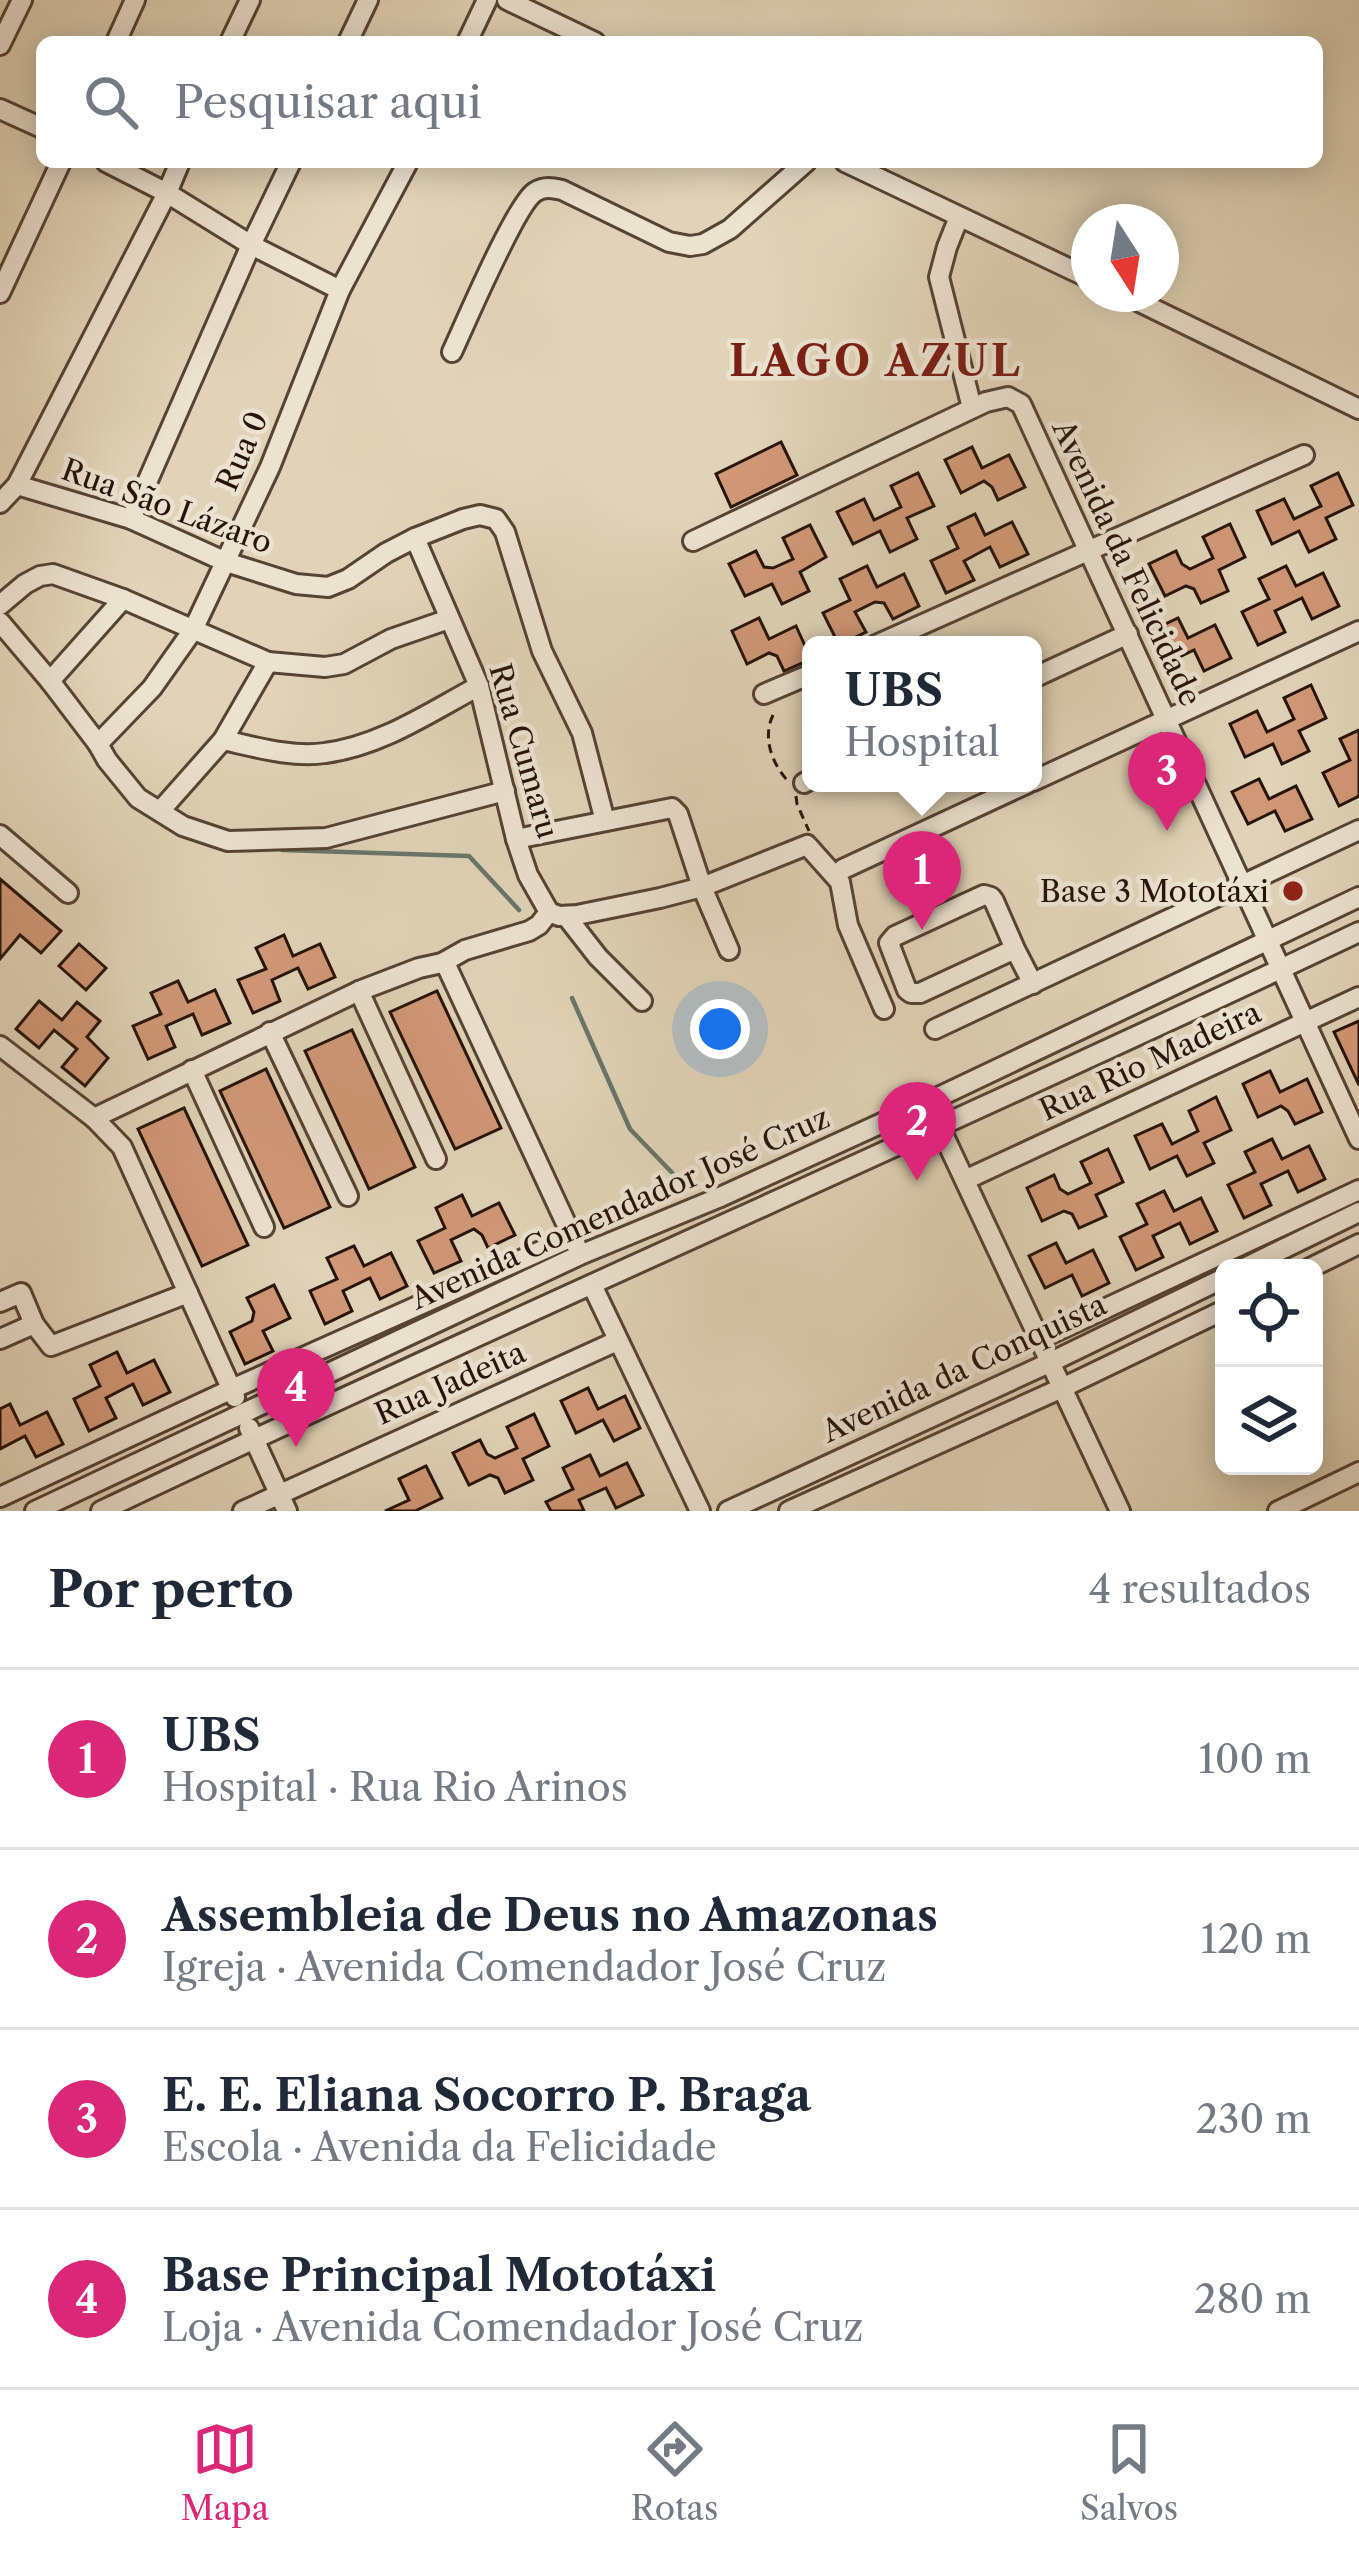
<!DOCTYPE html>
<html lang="pt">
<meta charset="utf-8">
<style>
:root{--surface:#fff;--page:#f6f6f7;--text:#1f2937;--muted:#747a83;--line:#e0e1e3;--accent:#db2777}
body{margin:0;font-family:"Libre Caslon Text",serif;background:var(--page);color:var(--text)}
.controls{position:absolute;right:36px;bottom:36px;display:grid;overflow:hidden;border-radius:18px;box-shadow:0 6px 30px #0003}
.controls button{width:108px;height:108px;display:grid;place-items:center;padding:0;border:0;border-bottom:3px solid var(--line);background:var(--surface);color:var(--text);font:60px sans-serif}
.compass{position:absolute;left:1071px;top:204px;width:108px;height:108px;border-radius:50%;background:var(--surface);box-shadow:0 6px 30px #0003;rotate:168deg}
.you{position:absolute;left:720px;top:1029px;width:42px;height:42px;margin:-30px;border:9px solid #fff;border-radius:50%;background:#1a73e8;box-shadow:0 0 0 18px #1a73e833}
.badge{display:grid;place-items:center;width:78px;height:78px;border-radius:50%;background:var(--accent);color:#fff;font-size:39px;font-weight:700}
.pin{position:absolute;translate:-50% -99px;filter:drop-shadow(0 3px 6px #0008)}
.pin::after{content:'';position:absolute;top:63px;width:42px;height:36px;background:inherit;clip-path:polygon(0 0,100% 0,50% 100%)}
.popup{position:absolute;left:802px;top:636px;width:240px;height:156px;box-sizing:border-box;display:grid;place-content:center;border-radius:18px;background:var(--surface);filter:drop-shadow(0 3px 9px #0005);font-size:39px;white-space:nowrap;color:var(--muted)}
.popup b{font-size:45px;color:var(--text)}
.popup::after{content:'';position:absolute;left:50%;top:100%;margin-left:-24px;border:24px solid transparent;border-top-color:var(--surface)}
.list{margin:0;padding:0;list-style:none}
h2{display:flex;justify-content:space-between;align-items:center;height:156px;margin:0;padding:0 48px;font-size:51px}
h2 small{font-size:39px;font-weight:400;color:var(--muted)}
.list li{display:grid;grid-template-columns:78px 1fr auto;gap:36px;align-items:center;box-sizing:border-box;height:180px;padding:0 48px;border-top:3px solid var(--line)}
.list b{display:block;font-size:45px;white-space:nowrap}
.list p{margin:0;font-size:39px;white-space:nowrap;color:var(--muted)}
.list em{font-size:39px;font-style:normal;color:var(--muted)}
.icon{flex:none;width:66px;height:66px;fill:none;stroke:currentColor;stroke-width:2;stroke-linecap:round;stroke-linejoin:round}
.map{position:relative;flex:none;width:1359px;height:1511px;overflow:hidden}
.search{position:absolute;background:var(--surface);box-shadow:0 6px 30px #0003;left:36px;right:36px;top:36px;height:132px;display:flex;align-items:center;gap:30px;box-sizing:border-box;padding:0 42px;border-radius:18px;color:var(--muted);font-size:45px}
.sheet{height:876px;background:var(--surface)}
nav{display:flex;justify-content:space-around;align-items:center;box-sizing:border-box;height:168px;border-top:3px solid var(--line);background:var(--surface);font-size:33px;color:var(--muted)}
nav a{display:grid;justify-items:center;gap:6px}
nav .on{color:var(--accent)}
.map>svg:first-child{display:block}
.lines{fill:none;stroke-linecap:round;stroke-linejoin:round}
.stream{stroke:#68766a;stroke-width:4.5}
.building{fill:#d19877;stroke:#271308;stroke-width:3}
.minor-casing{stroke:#554334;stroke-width:24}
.path{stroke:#271308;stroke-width:3;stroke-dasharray:9 6;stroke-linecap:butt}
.minor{stroke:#ebe2d0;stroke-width:18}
.poi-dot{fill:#8f2418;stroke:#ebe2d0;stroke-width:4.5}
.labels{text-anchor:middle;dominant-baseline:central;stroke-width:9;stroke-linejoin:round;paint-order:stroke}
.street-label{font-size:30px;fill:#271308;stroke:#ebe2d0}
.poi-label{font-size:30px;fill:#271308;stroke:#ebe2d0;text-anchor:end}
.district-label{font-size:42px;font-weight:bold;letter-spacing:3px;fill:#7a1f14;stroke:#ebe2d0}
</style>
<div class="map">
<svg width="1359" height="1511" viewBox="0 0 1359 1511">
<rect width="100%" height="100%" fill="#e0d3b7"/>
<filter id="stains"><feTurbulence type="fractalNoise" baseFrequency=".00167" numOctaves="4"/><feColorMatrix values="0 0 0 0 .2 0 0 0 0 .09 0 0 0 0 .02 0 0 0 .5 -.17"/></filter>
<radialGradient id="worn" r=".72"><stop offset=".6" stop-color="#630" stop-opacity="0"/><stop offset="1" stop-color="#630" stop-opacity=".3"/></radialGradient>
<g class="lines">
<g class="stream">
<path d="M282,850l187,6 50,54"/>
<path d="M572,998l58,131 52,54"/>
</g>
</g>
<g class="building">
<path d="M781,442l16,33 -66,32 -15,-33z"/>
<path d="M972,447l10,21 27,-13 16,32 -27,13 -6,-13 -8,-6 -23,12 -16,-33z"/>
<path d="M918,473l16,33 -27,12 10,21 -27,13 -10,-21 -27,13 -16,-32 27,-13 10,21 27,-13 -10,-21z"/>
<path d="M1338,473l15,32 -27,13 10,21 -27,13 -10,-21 -27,13 -15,-33 27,-12 10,20 27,-13 -10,-20z"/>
<path d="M975,514l10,21 27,-13 16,32 -28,13 -10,-20 -26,14 10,19 -28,13 -15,-32 27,-13 -10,-21z"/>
<path d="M1230,524l15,33 -26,13 9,21 -27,12 -7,-14 -8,-3 -21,10 -16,-32 27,-13 6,13 8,5 23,-11 -10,-21z"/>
<path d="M810,525l16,32 -26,15 9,19 -27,13 -10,-20 -27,12 -16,-32 27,-13 8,16 9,1 20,-9 -10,-21z"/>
<path d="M867,566l10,21 27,-13 15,32 -26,13 -9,-16 -9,-1 -20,10 11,20 -27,13 -16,-32 27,-13 -10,-21z"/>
<path d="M1286,566l10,20 27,-13 16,33 -27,13 -10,-21 -27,13 10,21 -27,13 -16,-33 27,-13 -10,-20z"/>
<path d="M759,618l10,21 27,-13 15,33 -27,12 -7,-15 -8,-3 -22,11 -15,-33z"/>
<path d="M1178,618l10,20 27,-13 16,33 -27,13 -10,-21 -27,13 -16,-32z"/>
<path d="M1311,685l15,33 -27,13 10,20 -27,13 -9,-20 -28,13 -15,-33 27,-13 10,21 27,-13 -10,-21z"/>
<path d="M1359,730v66l-20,10 -16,-33 27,-13 -10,-21z"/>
<path d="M1259,779l10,20 27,-13 16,33 -27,12 -10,-20 -27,13 -16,-32z"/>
<path d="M0,879l61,52 -20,22 -21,-18 -20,24z"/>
<path d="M284,935l9,21 27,-12 15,33 -27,12 -10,-21 -26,12 8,21 -27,12 -15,-33 28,-11 -10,-21z"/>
<path d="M79,944l27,24 -20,22 -27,-24z"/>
<path d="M178,981l10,21 27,-12 15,33 -28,12 -9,-21 -27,12 9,21 -27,12 -15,-33 28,-12 -10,-21z"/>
<path d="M437,991l64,137 -46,21 -65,-137z"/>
<path d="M39,1001l23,19 15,-18 23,19 -13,16 21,21 -23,28 -23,-19 15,-18 -23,-19 -15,18 -23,-19z"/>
<path d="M1359,1021v64l-25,-53z"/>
<path d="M352,1030l63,137 -46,22 -64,-138z"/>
<path d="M266,1069l64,138 -46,21 -64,-137z"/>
<path d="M1270,1071l10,21 27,-13 15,33 -27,12 -7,-13 -7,-5 -23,11 -15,-33z"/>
<path d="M1216,1097l15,33 -27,13 10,20 -27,13 -10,-20 -27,13 -15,-33 27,-12 10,20 26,-13 -9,-20z"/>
<path d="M184,1108l64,137 -46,21 -64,-137z"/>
<path d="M1272,1139l10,20 27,-13 16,33 -27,13 -10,-21 -27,13 10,21 -27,13 -16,-33 27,-13 -10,-20z"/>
<path d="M1108,1149l15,33 -27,13 10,21 -27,12 -7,-14 -8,-3 -22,10 -15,-33 27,-13 6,14 8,5 23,-11 -10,-21z"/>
<path d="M1164,1191l10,20 27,-13 16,33 -27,13 -10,-21 -27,13 10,21 -27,13 -16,-33 27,-13 -10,-20z"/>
<path d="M462,1195l10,21 27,-13 16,32 -27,13 -6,-13 -8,-6 -23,11 10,21 -27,12 -16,-32 27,-13 -9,-20z"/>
<path d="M1056,1243l10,20 27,-13 16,33 -27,13 -10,-21 -27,13 -16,-32z"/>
<path d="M354,1246l10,20 27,-13 16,33 -27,13 -10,-21 -27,13 9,20 -27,13 -15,-33 27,-12 -10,-21z"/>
<path d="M274,1285l16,33 -27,13 10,20 -28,13 -15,-32 22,-11 2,-9 -7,-14z"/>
<path d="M117,1352l10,21 27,-13 16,32 -27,13 -10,-21 -27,14 10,20 -27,13 -15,-32 26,-13 -10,-21z"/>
<path d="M588,1388l10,21 27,-13 15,32 -26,13 -11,-21 -27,13 -15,-32z"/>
<path d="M10,1404l10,21 27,-13 16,32 -27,13 -11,-21 -25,13v-40z"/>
<path d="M534,1414l15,32 -26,13 10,21 -28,13 -7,-15 -8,-3 -21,10 -16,-32 27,-13 7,14 8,4 22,-10 -10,-21z"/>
<path d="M590,1455l10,21 27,-13 16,32 -27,13 -10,-20 -27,12 5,11h-33l-5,-9 27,-13 -10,-21z"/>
<path d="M426,1466l16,32 -27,13h-30l24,-11 -10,-21z"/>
</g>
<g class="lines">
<g class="minor-casing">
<g id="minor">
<path d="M507,0l88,42"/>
<path d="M116,42l19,-42"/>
<path d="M230,42l20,-42"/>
<path d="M348,42l20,-42"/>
<path d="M467,42l20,-42"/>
<path d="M0,45l22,-45"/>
<path d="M0,109l42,19"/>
<path d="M106,162l61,31 84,52 89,45"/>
<path d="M845,162l244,116"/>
<path d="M959,217l-12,30 -8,30 33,131"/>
<path d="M0,293l61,-131"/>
<path d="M1123,294l236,115"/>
<path d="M452,352c13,-28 64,-148 83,-160 9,-6 18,-4 27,-2l107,52 21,4 13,-2 27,-15 76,-67"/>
<path d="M17,485l114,34 95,43 70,22 32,3 20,-8 38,-26 29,-15 48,-19 17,-4 16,4 9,13 37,119 40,82 23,88"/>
<path d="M0,503l17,-18 150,-292 13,-31"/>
<path d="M131,519l120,-274 40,-83"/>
<path d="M415,538l64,148 37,153 12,36 21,37"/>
<path d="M693,541l293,-139 22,-5 13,7 338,735"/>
<path d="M0,605l25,-21 15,-8 13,-2 70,25 145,63 57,5 19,-3 47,-25 58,-20"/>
<path d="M0,622l50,59 48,63 9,16 31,38 45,28 45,15 98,-3 179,-47"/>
<path d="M876,645l428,-190"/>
<path d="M1033,678l95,-44"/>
<path d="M50,681l73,-82"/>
<path d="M764,694l47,-20"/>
<path d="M223,740c32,7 70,18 102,13 56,-7 105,-41 154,-67"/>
<path d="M98,744l54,-56 41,-58 77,-163 70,-177 68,-128"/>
<path d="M1033,781l326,-150"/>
<path d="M804,783l7,-4"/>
<path d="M160,811l63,-71 45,-78"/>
<path d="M0,835l68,58"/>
<path d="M516,839l156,-31 6,6 24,73 27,63"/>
<path d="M843,869l185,-86"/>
<path d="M549,912l10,4 18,-1 83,-17 42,-11 105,-42 33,37 8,43 36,84"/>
<path d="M566,916l32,41 44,44"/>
<path d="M1015,949l-21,-48 -3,-4 -7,-2 -89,41 -6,7 18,47 4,3h9l95,-44 18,35"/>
<path d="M442,963l5,4 129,278"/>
<path d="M359,991l77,168"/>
<path d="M935,1029l424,-199"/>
<path d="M270,1032l78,164"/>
<path d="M0,1046l94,72 28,29 113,250"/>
<path d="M192,1070l72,157"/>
<path d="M928,1102l192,409"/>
<path d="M94,1118l265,-127 60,-23 23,-5 23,-13 64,-19 10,-6 10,-13"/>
<path d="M965,1180l394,-183"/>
<path d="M1244,1268l115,-56"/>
<path d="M1310,1268l49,-24"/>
<path d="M592,1285l108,226"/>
<path d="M0,1302l21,-9 13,31 17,22 137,-53"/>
<path d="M0,1339l34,-15"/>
<path d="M1040,1339l319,-149"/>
<path d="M249,1428l38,83"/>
<path d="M0,1497l232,-108 340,-152"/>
<path d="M35,1511l545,-256 138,-57 210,-96 431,-205"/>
<path d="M101,1511c417,-198 841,-381 1258,-579"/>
<path d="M243,1511l374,-170"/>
<path d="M728,1511l323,-149 173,-84"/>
<path d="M789,1511l273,-123 162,-78"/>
<path d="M1278,1511l81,-39"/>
</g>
</g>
<g class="path">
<path d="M773,715c-11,23 -1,50 17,68"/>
<path d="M796,796l1,8 12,27"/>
</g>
<use href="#minor" class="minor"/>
</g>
<circle class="poi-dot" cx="1293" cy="891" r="12"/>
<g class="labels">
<g class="street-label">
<text transform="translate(242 451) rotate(-66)">Rua 0</text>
<text transform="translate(167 506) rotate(20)">Rua São Lázaro</text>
<text transform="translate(1127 563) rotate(65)">Avenida da Felicidade</text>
<text transform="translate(524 751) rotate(74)">Rua Cumaru</text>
<text transform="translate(1150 1061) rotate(-25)">Rua Rio Madeira</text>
<text transform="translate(620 1208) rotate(-24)">Avenida Comendador José Cruz</text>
<text transform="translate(964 1368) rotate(-25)">Avenida da Conquista</text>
<text transform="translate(450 1383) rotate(-24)">Rua Jadeita</text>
</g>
<g class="poi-label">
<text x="1269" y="891">Base 3 Mototáxi</text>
</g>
<g class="district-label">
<text x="876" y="361">LAGO AZUL</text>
</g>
</g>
<rect width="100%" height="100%" filter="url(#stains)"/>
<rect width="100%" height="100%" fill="url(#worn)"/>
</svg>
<div class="controls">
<button><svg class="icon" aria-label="locate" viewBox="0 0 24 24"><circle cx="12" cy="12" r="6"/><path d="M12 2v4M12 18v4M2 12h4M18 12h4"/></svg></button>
<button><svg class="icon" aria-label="layers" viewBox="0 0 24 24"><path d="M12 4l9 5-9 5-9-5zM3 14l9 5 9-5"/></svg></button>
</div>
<svg class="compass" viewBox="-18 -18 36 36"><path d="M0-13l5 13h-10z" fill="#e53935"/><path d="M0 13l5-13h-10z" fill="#747a83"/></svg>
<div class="you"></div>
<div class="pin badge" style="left:922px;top:930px">1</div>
<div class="popup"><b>UBS</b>Hospital</div>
<div class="pin badge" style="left:917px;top:1181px">2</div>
<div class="pin badge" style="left:1167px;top:831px">3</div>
<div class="pin badge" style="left:296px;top:1447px">4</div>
<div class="search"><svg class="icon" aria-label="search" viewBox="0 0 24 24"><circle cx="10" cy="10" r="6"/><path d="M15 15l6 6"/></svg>Pesquisar aqui</div>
</div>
<section class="sheet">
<h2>Por perto<small>4 resultados</small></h2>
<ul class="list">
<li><span class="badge">1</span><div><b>UBS</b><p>Hospital · Rua Rio Arinos</p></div><em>100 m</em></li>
<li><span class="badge">2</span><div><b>Assembleia de Deus no Amazonas</b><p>Igreja · Avenida Comendador José Cruz</p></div><em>120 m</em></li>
<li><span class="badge">3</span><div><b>E. E. Eliana Socorro P. Braga</b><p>Escola · Avenida da Felicidade</p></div><em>230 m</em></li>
<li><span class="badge">4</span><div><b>Base Principal Mototáxi</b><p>Loja · Avenida Comendador José Cruz</p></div><em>280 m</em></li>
</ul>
</section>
<nav>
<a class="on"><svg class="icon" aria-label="map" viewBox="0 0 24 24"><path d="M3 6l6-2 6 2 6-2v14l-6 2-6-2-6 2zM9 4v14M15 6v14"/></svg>Mapa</a>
<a><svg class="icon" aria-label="directions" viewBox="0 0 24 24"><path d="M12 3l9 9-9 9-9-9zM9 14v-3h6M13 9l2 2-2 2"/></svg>Rotas</a>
<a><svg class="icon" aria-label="saved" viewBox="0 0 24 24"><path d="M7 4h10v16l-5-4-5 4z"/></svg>Salvos</a>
</nav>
